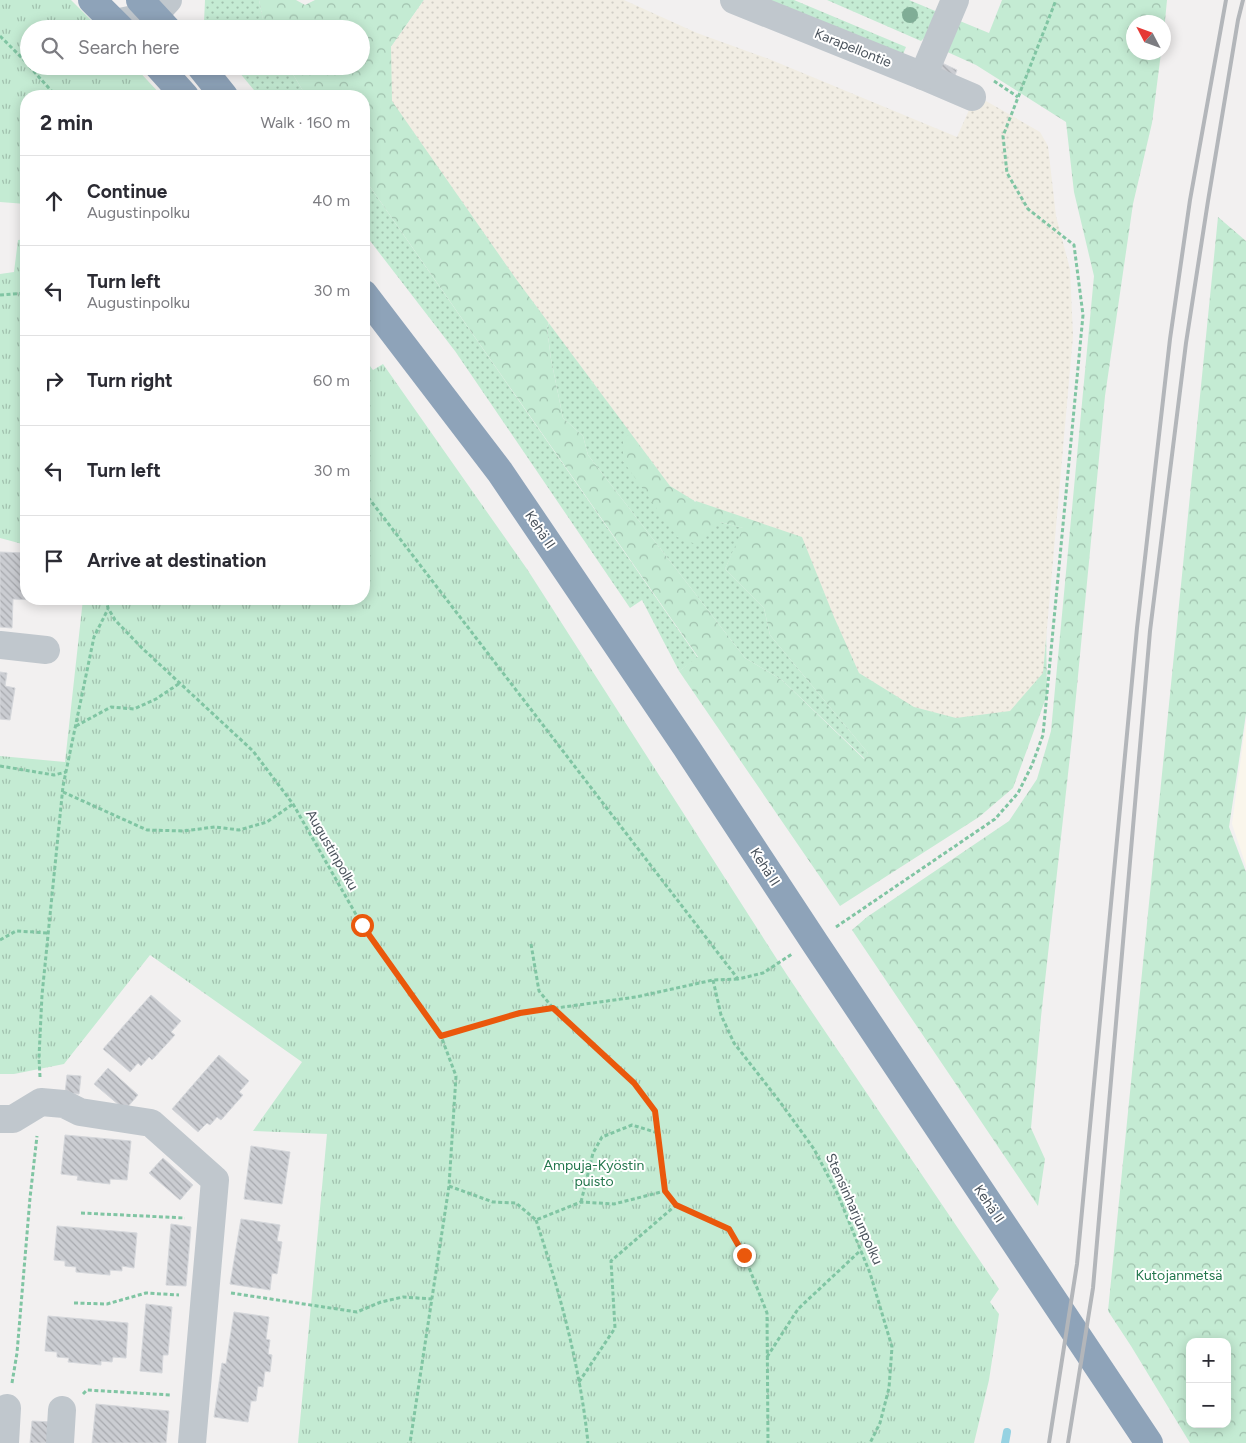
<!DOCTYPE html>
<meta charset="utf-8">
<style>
:root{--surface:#fff;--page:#f2f2f3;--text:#2b2b33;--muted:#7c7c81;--line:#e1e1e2}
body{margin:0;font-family:Figtree,sans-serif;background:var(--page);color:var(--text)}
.controls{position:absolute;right:15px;bottom:15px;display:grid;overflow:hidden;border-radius:10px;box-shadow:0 2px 12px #0003}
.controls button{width:45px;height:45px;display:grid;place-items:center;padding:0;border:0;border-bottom:1px solid var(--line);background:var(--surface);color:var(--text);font:25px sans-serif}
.compass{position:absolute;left:1126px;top:15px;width:45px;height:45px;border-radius:50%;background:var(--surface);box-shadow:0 2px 12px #0003;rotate:311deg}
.stop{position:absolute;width:15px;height:15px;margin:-11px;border:4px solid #ea580c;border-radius:50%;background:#fff}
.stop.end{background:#ea580c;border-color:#fff;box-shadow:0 1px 5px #0008}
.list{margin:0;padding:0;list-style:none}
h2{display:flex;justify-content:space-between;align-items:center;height:65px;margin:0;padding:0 20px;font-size:21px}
h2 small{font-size:16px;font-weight:400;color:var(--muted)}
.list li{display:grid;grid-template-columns:32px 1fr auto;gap:15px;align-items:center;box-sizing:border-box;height:90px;padding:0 20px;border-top:1px solid var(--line)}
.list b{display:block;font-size:19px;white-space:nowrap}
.list p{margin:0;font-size:16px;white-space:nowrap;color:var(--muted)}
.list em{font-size:16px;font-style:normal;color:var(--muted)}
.icon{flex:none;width:28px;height:28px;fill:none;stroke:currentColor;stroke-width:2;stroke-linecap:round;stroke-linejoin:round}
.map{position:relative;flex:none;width:1246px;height:1443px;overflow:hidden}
.search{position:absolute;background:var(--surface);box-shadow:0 2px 12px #0003;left:20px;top:20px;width:350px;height:55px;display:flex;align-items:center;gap:12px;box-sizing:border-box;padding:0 18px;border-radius:28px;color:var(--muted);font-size:19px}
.panel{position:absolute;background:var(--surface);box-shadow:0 2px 12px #0003;left:20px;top:90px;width:350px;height:515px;border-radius:20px}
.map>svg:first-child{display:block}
.commercial{fill:#faf6ec}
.grass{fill:url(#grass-dots)}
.forest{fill:url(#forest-crowns);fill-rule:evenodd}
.sand{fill:url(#sand-dots)}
.park{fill:url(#park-tufts)}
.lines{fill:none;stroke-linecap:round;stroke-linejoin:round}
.stream{stroke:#96d2e2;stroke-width:8}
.building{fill:url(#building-back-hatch);stroke:#d5d7db}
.path{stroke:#80c5a3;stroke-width:3;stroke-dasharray:4 2.5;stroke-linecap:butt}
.minor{stroke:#c0c7cd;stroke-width:28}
.highway{stroke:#8ea3b9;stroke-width:28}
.rail{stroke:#b3b6ba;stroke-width:4}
.tree{fill:#80ad96}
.route{stroke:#ea580c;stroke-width:6}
.labels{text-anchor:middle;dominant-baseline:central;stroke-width:4;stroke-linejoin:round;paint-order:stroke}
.street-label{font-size:14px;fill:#4a535c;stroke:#fff}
.park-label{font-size:14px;fill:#22764c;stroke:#fff}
</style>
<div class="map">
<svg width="1246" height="1443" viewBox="0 0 1246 1443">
<defs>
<pattern id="grass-dots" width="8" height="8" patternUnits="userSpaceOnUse" patternTransform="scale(1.25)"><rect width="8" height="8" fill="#c4ebd3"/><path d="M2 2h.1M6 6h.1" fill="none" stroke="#a1c1ae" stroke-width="1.8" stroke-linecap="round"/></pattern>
<pattern id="forest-crowns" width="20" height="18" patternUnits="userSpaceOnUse" patternTransform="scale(1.25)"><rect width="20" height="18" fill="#c4ebd3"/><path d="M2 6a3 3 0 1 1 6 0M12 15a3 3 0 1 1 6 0" fill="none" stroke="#a1c1ae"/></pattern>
<pattern id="sand-dots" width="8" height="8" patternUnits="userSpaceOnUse" patternTransform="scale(1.25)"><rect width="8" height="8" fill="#f1ede3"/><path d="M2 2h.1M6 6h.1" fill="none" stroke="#d0cdc5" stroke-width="1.8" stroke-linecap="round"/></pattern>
<pattern id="park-tufts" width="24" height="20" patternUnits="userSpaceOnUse" patternTransform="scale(1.25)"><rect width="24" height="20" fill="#c4ebd3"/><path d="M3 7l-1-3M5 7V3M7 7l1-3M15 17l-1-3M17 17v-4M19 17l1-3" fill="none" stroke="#a1c1ae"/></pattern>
<pattern id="building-back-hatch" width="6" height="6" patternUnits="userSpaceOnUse" patternTransform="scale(1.25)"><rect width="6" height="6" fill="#cbcdd2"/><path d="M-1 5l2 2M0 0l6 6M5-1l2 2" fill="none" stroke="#a7a9ae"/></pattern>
</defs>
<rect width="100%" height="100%" fill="#f2f0f0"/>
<path class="commercial" d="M1246,721v145l-14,-42z"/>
<g class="grass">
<path d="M205,0h54l5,24 2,5h-60l-2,-7z"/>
<path d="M768,0h26l112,47 -3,7z"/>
<path d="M827,0h82l31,13 -7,17 -12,11z"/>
<path d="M234,66h54l18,30h-47z"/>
<path d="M364,178l334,480 -19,13 -37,-71 -12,8 -175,-257 -91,-118z"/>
<path d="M551,318l69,73 25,36 -22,34 97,61 24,6 -19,41 39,39 6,27 98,118 -3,6 -83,-79 -37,-22 -157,-203 -5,-19 -20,-18 -12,-59 -4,-31z"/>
</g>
<g class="forest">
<path d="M259,0h37l9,5 10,-5h109l-33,47 229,344 -26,1 -8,-22 -36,-51 -3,9 4,31 12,59 20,18 5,19 157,203 37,22 82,79 4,-6 -98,-118 -6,-27 -39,-39 18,-41 -23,-6 -22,23 -21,-8 -54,-76v-23l22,-11 50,75 17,-17 334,140 1,70 -34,93 -34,29 -139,89 -161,-235 19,-14 -334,-479v-82h-58l-18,-30h73v-37h-95l-2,-4z"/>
<path d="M1002,0h165l-3,31v-9h-30v30l27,1 -9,70 -19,81 -28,192 -33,342 -31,279 -10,111 14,31 -7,47 -186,-276 15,-13 142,-96 28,-42 14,-48 43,-455 -20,-84 -8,-70 -90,-57 -33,-15 12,-31 34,14z"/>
<path d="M1218,217l28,24v473l-17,113 17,45v571h-56l-59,-97 -23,-35zM1190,1342h37v82h-37z"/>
</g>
<path class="sand" d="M424,0h200l73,33 72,26 188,78 12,-27 17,-9 54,31 8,14 8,70 14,53 3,67 -30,337 -33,38 -54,7 -42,-11 -55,-34 -25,-56 -32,-80 -109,-37 -23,-14 -154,-207 -124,-178 -1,-54z"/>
<g class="park">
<path d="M0,0h71l29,29h-71v37h105l28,30h-136v108l-26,-2z"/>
<path d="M26,239v306l-26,-7v-264l14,-2 4,-32z"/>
<path d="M364,358l9,12 10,-6 144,205 260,406 212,314 -9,13 9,12 -10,66 -15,63h-676l29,-309 -74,-3 49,-69 -152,-107 -86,109 -50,10h-14v-318l65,6 18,-163h281z"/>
</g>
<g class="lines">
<path class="stream" d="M1005,1443l2,-11"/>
</g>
<g class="building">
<path d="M942,63l15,7 -3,8 -16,-6z"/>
<path d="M0,552l26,1v46h9v1l-22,-1 -1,29 -12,-1z"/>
<path d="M0,672l7,1 -2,13 10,2 -5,32 -10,-1z"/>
<path d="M151,995l30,26 -10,11 4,3 -23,25 -3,-3 -8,9 -3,-3 -8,9 -27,-23z"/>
<path d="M219,1055l30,26 -10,11 4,3 -22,25 -4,-3 -7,8 -3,-2 -9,9 -26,-23z"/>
<path d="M108,1068l30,27 -13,15 -31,-26z"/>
<path d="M67,1075l14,1 -2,18 -14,-1z"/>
<path d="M65,1135l66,6 -4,39 -17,-1v5l-33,-4 1,-4 -17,-2z"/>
<path d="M251,1146l39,6 -8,52 -38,-5z"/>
<path d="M163,1158l30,27 -13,15 -31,-27z"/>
<path d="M241,1219l39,6 -3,16 5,1 -5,32 -5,-1 -2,17 -40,-6z"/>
<path d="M171,1224l20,3 -5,59 -20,-1z"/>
<path d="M57,1226l80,7 -3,35 -12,-2v5l-12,-1v5l-34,-3v-5l-11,-1v-5l-11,-1z"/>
<path d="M146,1304l26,3 -4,48h-5l-1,18 -22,-2z"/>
<path d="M234,1312l35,5 -3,22 4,1 -2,14 4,1 -2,17 -5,-1 -2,16 -5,-1 -2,15h-5l-3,21 -34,-5 8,-54 4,1z"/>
<path d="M48,1316l80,7 -2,35 -13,-1 -1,5 -11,-1v4l-33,-3 1,-4 -12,-1v-5l-12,-1z"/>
<path d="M96,1404l73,7 -3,32h-74z"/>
<path d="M32,1421l21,1 -2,21h-21z"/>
</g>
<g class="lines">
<g class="path">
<path d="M0,36l29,29"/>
<path d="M29,66l27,30"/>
<path d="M994,81l24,16"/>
<path d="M0,295l26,-2"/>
<path d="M364,492l374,487 25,-6 29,-19"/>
<path d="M106,599l2,9 7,12 27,28 111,103 40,53 69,121 79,111 15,40 -7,110 -39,257"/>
<path d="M76,726l35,-19 23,2 22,-10 24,-16"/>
<path d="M0,766l54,9 12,-3"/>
<path d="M63,792l84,38 36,1 32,-4 24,3 28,-8 26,-18"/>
<path d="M836,927l159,-108 23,-26 14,-28 11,-30 40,-420 -9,-70 -46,-36 -21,-36 -4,-37 53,-136"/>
<path d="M0,940l16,-9 33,2"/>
<path d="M531,944l8,47 14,17 81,75 21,28 10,80 11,14 53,24 15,26 23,58 1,130"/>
<path d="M713,980l8,35 13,28 46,59 34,47 24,46 32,78 22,74 -3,41 -9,35 -10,20"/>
<path d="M441,1036l79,-23 116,-16 77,-17 25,-1"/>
<path d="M40,1077l-1,-20 3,-62 21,-209 31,-149 14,-28"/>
<path d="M449,1186l44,16 23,1 20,17 45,-18 33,2 51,-13"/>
<path d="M581,1202l12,-49 9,-16 30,-12 26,8"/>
<path d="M81,1213l104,5"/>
<path d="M536,1220c24,73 44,146 52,223"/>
<path d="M231,1293l126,19 24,-10 22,-5 29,2"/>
<path d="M74,1303l33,1 39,-11 33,2"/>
<path d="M767,1357l31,-48 63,-59"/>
<path d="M579,1382l36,-54 -4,-67 65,-56"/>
<path d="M12,1383l5,-30 13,-155 7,-62"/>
<path d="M83,1394l4,-4 83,5"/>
</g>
<g class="minor">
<path d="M734,0l189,76 49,21"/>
<path d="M115,23l39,-8 14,-15"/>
<path d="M923,76l32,-76"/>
<path d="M0,645l46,5"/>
<path d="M0,1119h13l28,-17 23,2 16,8 71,11 64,57 -23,263"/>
<path d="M5,1443l2,-35"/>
<path d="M60,1443l2,-33"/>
</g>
<g class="highway">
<path d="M92,0l29,29"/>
<path d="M140,0l27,29"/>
<path d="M158,66l27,30"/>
<path d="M200,66l24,30"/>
<path d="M364,294l136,178 186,275 129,196 334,500"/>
</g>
<g class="rail">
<path d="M1049,1443l28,-179 60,-636 33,-289 20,-139 36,-200"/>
<path d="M1068,1443l25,-155 57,-657 36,-288 22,-142 30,-181 5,-20"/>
</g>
</g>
<circle class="tree" cx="910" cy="15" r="8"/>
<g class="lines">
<path class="route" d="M362,925l79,111 79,-23 33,-5 81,75 21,28 10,80 11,14 53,24 15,26"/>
</g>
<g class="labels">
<g class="street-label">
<text transform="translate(853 48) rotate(22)">Karapellontie</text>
<text transform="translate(540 530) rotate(56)">Kehä II</text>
<text transform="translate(332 850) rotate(60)">Augustinpolku</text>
<text transform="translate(765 867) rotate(57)">Kehä II</text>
<text transform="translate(989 1204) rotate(56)">Kehä II</text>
<text transform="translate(854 1209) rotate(66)">Stensinharjunpolku</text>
</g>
<g class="park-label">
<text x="594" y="1165">Ampuja-Kyöstin<tspan x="594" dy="16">puisto</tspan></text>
<text x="1179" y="1275">Kutojanmetsä</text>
</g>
</g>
</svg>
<div class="controls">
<button>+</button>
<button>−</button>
</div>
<svg class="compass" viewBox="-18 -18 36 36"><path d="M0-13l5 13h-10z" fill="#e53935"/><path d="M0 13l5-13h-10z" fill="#7c7c81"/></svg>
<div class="stop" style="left:362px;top:925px"></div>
<div class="stop end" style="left:744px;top:1255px"></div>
<div class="search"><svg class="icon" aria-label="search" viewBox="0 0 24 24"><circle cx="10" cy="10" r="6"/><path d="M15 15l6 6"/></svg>Search here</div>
<section class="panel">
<h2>2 min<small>Walk · 160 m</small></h2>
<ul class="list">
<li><svg class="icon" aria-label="ahead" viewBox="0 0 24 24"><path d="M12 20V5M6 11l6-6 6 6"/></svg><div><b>Continue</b><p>Augustinpolku</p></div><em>40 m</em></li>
<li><svg class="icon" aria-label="left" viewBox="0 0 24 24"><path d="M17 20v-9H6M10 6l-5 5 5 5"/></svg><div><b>Turn left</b><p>Augustinpolku</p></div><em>30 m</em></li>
<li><svg class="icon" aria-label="right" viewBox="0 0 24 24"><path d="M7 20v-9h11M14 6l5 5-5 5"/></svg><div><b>Turn right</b></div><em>60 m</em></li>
<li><svg class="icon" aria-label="left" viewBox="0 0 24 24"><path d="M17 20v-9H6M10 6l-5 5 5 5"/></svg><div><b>Turn left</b></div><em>30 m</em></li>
<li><svg class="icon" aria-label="arrive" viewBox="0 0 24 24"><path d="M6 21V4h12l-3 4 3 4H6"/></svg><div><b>Arrive at destination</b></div></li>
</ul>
</section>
</div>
